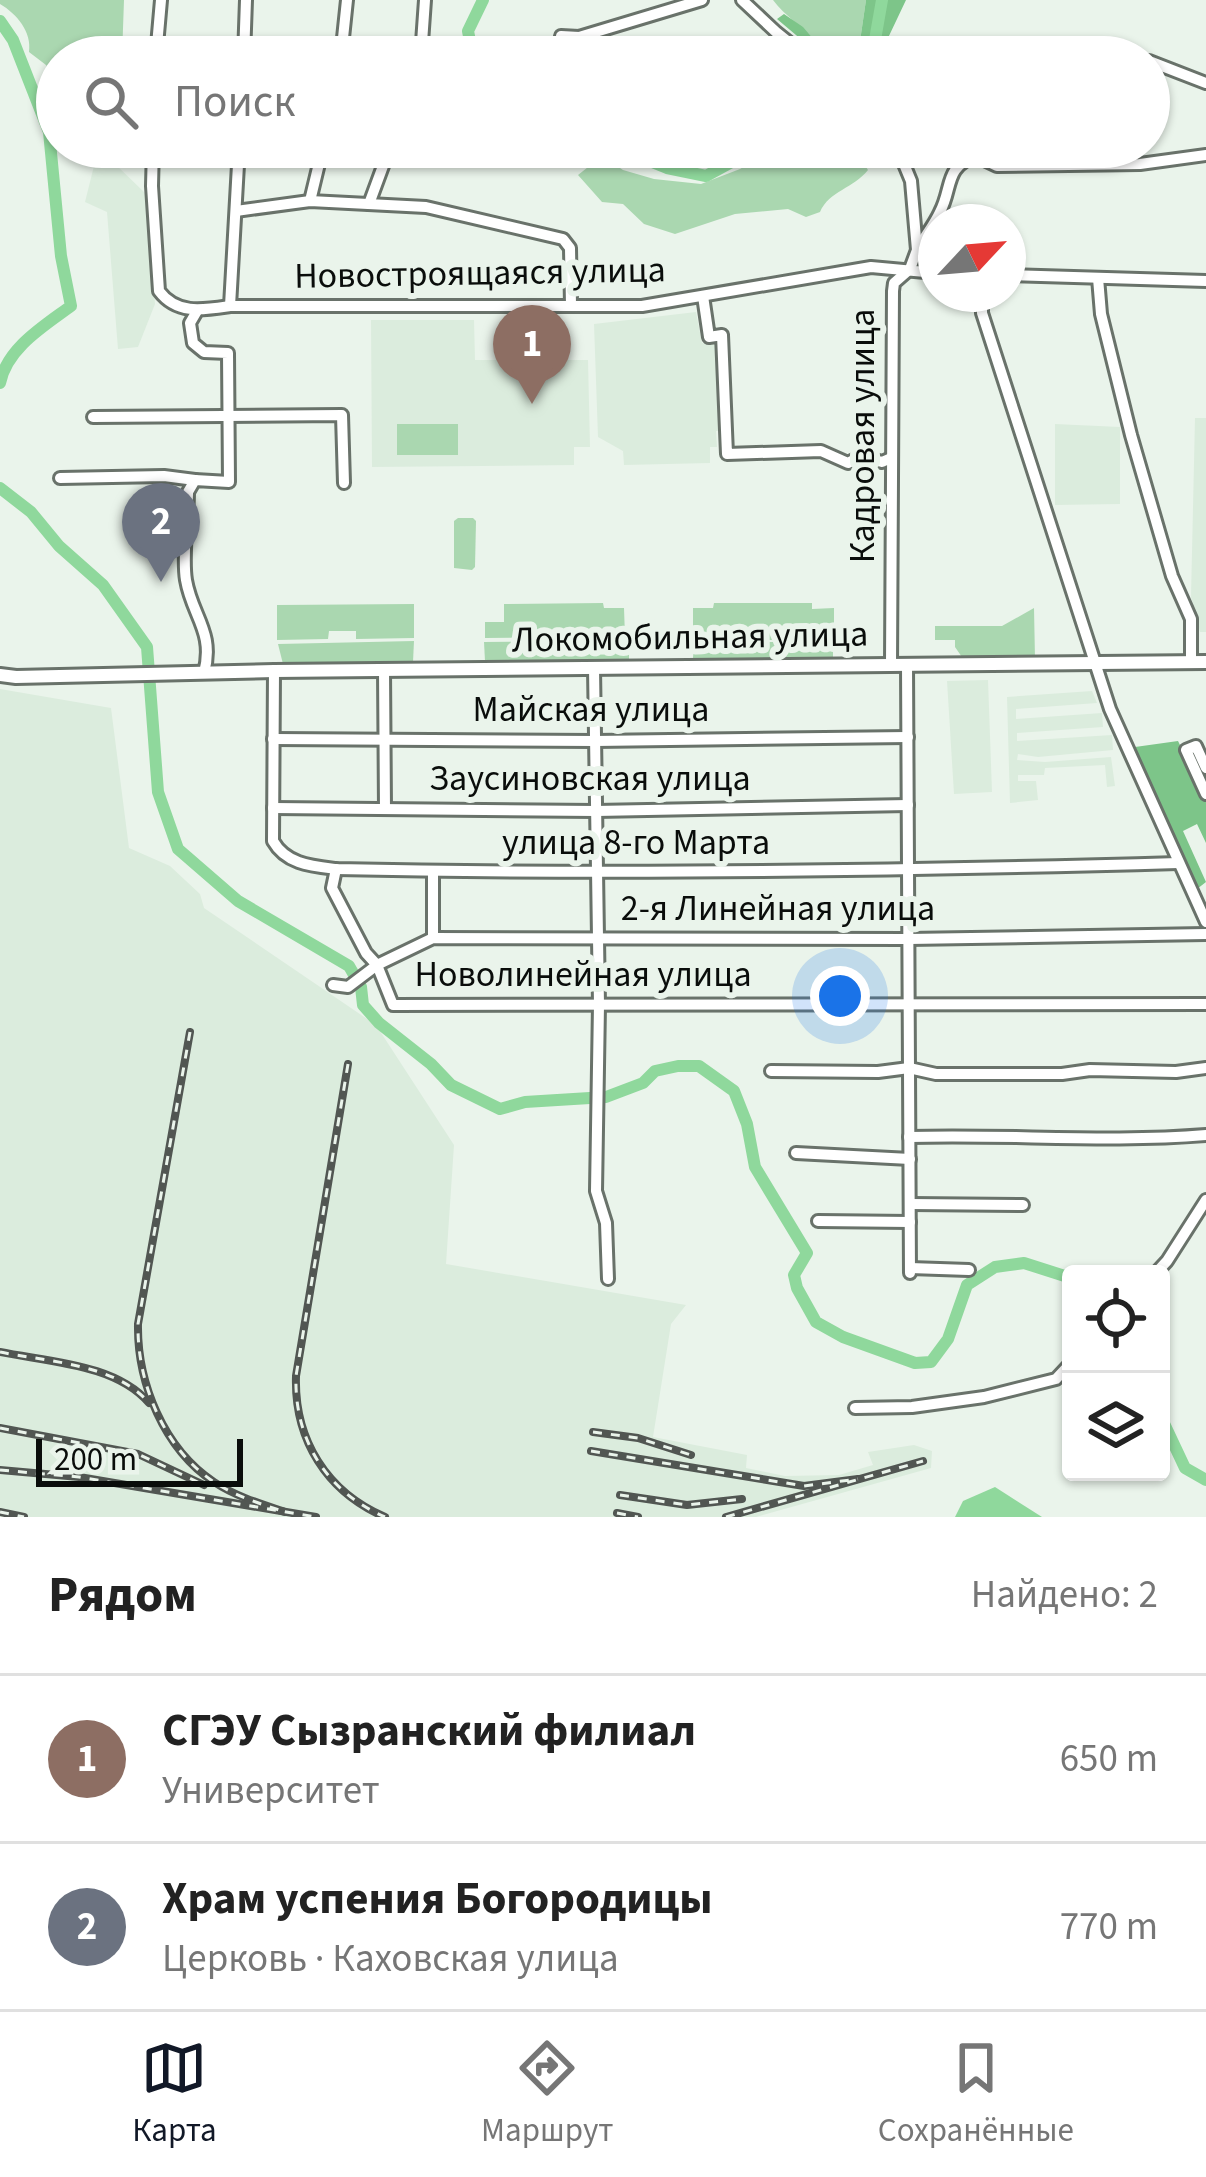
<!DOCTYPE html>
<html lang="ru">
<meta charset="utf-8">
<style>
:root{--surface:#fff;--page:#f2f2f2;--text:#222;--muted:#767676;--line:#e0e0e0;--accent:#111827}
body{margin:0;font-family:"Source Sans 3",sans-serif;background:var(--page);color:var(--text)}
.controls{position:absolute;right:36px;bottom:36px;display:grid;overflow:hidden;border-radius:12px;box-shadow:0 3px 9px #0004}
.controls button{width:108px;height:108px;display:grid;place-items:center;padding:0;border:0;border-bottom:3px solid var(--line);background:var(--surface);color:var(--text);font:60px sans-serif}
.compass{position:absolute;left:918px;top:204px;width:108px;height:108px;border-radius:50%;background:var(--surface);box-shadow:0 3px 9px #0004;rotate:64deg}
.scale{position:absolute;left:36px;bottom:30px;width:207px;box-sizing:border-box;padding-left:12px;border:6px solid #0a0d0b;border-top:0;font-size:33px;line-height:42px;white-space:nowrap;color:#0a0d0b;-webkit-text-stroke:9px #eaf4eb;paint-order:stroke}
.you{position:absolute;left:840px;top:996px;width:42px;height:42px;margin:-30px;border:9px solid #fff;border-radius:50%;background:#1a73e8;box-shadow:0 0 0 18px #1a73e833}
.badge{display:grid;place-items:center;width:78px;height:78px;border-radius:50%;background:var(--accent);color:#fff;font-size:39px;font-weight:700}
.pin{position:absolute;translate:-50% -99px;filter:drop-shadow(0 3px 6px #0008)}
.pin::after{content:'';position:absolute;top:63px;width:42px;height:36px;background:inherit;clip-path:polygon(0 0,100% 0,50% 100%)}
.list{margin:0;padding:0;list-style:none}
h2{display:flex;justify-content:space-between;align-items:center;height:156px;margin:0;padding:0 48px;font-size:51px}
h2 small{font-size:39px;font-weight:400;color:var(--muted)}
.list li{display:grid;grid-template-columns:78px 1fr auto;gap:36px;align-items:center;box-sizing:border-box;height:168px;padding:0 48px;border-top:3px solid var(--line)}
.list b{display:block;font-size:45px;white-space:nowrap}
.list p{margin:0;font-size:39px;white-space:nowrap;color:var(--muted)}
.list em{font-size:39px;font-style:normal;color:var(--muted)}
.icon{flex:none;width:66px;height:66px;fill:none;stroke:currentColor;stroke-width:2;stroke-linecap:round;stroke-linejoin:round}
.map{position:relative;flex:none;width:1206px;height:1517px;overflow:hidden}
.search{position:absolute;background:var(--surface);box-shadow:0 3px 9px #0004;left:36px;right:36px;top:36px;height:132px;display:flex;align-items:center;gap:30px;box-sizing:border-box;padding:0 42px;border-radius:66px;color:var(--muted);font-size:45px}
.sheet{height:492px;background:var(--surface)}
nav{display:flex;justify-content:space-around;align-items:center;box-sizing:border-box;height:168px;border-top:3px solid var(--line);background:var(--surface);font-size:33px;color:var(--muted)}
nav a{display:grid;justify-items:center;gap:6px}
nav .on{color:var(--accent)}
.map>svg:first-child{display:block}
.built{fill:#dbecdd}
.green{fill:#aad7b0}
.forest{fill:#7dc589}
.water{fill:#8fd89c}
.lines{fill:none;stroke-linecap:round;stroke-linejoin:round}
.river{stroke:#8fd89c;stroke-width:12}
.minor-casing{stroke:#69726a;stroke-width:16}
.major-casing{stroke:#69726a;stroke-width:18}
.minor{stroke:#fff;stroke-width:10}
.major{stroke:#fff;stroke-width:12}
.rail-casing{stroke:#515652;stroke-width:8}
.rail{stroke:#eaf4eb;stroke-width:3;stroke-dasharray:9;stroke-linecap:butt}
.labels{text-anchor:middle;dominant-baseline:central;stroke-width:12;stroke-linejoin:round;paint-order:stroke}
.street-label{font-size:36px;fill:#0a0d0b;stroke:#eaf4eb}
</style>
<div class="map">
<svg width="1206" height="1517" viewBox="0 0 1206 1517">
<rect width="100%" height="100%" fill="#eaf4eb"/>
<g class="built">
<path d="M95,162h18l33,32 9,110 -17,43 -20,2 -11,-137 -22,-10z"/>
<path d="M696,312l6,31 18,-2 3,90h-7l1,16h-7v16l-86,2 -1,-14 -25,-14 -4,-113z"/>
<path d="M371,320h103l1,40h113l2,87h-16v18l-202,2z"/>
<path d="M1195,418h11v214h-6l-9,-35z"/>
<path d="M1055,424l65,3v77l-65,1z"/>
<path d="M988,680l4,112 -38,2 -7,-113z"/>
<path d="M0,689l111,19 18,140 41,18 30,28 4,14 172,117 78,120 -8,119 240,41 -15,19 -18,113 94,18 -1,13 39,8 54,-1 34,-10 -5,-13 46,-7 18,6 -1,17 -175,49h-756z"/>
<path d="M1092,691l5,12 -81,6v10l86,-6 1,14 -86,6v8l95,-6 1,15 -75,7 -20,-3 -1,6 28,2 66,-5 4,29 -8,1 -2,-22 -60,3 -1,7h-26v6h18l2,19 -28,3 -3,-106z"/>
</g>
<g class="green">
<path d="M0,0h124l-2,57h-65v32l-11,-24 -17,-13c3,-20 -12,-38 -29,-48z"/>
<path d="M773,0h93l-6,41 -24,9 -16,-11 -6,1c-13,-15 -29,-24 -41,-40z"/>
<path d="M778,147h75l15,23c-14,18 -39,21 -48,42l-14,5 -18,-8 -53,5 -60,20 -31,-10 -21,-20 -21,-2 -24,-27 24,-19 21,14 31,9 47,5 39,-15z"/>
<rect x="397" y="424" width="61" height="31"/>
<path d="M458,518h15l3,3 -1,46 -3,3 -18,-2v-47z"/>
<path d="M603,603l1,5h20l1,29 -140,1v-16h19v-18z"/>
<path d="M714,603h98v6l22,-1v32h-141v-32h20z"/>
<path d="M414,604v34l-58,1v-8h-27l-1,8 -51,1v-35z"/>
<path d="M1034,608l1,51 -71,1 -9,-13v-7h-20v-14h67z"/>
<path d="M414,641l-1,21 -130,2 -5,-20z"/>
<path d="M629,641v20h-144l-1,-19z"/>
<path d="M699,642h128l6,3v13l-4,3h-132l-4,-3 1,-13z"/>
</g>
<g class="forest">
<path d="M866,0h40l-27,57h-57l-45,-38 7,-5 19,13 11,13 6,-1 17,11 23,-9z"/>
<path d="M1178,741l7,14 -2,4 23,41v43l-9,-19 -14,7 23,51 -9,7 -62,-142z"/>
</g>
<path class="water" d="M995,1487l47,30h-87l8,-16z"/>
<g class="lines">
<g class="river">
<path d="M0,21l13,19 36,92 12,124 10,50c-27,20 -64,42 -71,77"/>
<path d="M473,57l-5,-26 15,-31"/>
<path d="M872,57l10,-57"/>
<path d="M615,147l52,21 39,8 53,-29"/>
<path d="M0,488l31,24 28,34 44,39 44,62 11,145 20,57 60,52 111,65 12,21 2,18 16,18 52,41 20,21 49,24 25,-7 81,-5 37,-14 12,-12 23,-5h21l35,25 13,33 8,43 52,86 -13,22 3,13 19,34 27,15 72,26 16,-1 17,-23 19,-54 28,-18 29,-4 47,15"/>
<path d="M1161,1417l24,51 21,12"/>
</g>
<g class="minor-casing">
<g id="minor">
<path d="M742,0l34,32 31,25"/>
<path d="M561,36l18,1 123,-37"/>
<path d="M156,57l5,-57"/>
<path d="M244,57l2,-57"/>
<path d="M341,57l6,-57"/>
<path d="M421,57l4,-57"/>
<path d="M1149,61l57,22"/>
<path d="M153,147l-1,39 7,105c18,24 44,19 71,15h412l229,-39 65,6"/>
<path d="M310,201l13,-54"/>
<path d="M369,204l21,-57"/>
<path d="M236,211l74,-10 116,6 137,32 7,9 1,57"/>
<path d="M918,248c7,-12 16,-23 22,-36 13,-25 4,-45 36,-56l21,10 143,-2 66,-9"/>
<path d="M1008,275l198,6"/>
<path d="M1098,278l3,36 30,121 41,141 19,43v43"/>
<path d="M982,294v19l128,396 96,213"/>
<path d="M703,296l6,41 13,-2 5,119 94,-3 27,12 13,-7 21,6 9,-4"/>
<path d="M230,306l9,-159"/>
<path d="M197,311l-7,12 3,20 11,9 24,1 1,129 -34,-2 -7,12c0,25 -6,64 -2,88 6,36 29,52 18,93"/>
<path d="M93,417l249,-2 2,68"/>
<path d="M60,478l104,-2 31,4"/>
<path d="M907,664l3,609"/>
<path d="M891,665l2,-374 1,-8 16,-14 7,-19 -6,-69 -14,-34"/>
<path d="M594,668l5,337 -3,186 10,32 2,56"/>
<path d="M384,670l1,139"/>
<path d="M274,671l-1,170c13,23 38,25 63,28 281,6 561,2 842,-6"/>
<path d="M273,739l322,2 313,-4"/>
<path d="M1206,768l-10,-22 -10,4 20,44"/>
<path d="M273,808l323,3 312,-6"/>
<path d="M336,869l-4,19 34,65 11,12 16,40 813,-1"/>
<path d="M433,871v67"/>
<path d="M333,985l15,2 29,-22 56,-27 476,1 297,-5"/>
<path d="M771,1071l107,1 31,-4 27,6h126l28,-4 86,2 30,-4"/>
<path d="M909,1137c99,-3 199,6 297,-2"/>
<path d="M796,1153l114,6"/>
<path d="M910,1204l113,1"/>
<path d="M818,1221l92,1"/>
<path d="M910,1268l59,2"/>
<path d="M1155,1274l12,-13 39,-61"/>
<path d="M855,1408l57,-1 72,-10 72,-18 15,-16"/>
</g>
</g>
<g class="major-casing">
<path id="major" d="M0,675l16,2 258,-6 932,-9"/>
</g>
<use href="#minor" class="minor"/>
<use href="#major" class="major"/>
<g class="rail-casing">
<g id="rail">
<path d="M190,1032l-52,292c-1,59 26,125 76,158 21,14 47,22 71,30"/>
<path d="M348,1064l-52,312c-2,64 31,116 89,141"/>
<path d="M0,1352c49,10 116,12 149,51"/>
<path d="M0,1428l138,26 66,31"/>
<path d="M593,1432l45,6 53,17"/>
<path d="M591,1451l213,35 54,-7"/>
<path d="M0,1470l79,7 237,40"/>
<path d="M620,1495l67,10 55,-6"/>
<path d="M0,1512l24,5"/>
<path d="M617,1513l21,4"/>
<path d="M726,1517l197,-56"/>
</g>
</g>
<use href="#rail" class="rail"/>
</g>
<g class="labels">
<g class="street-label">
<text transform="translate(480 273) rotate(-1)">Новостроящаяся улица</text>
<text transform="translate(862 436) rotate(-90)">Кадровая улица</text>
<text transform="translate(690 637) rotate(-1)">Локомобильная улица</text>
<text x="591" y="709">Майская улица</text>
<text x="590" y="778">Заусиновская улица</text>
<text x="636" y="842">улица 8-го Марта</text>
<text x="778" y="908">2-я Линейная улица</text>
<text x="583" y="974">Новолинейная улица</text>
</g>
</g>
</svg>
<div class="controls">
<button><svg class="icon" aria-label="locate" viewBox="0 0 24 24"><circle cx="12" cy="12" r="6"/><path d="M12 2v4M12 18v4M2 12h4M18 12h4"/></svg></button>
<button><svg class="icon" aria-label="layers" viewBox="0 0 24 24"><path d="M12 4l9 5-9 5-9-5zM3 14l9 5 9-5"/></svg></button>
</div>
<svg class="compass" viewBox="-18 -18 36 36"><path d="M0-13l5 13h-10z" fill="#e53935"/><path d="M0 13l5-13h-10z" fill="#767676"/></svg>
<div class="scale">200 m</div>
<div class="you"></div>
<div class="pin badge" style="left:532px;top:404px;background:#8d6e63">1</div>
<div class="pin badge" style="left:161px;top:582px;background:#6b7280">2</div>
<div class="search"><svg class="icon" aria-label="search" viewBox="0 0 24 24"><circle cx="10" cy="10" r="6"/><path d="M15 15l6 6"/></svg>Поиск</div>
</div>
<section class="sheet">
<h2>Рядом<small>Найдено: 2</small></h2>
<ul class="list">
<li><span class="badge" style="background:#8d6e63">1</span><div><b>СГЭУ Сызранский филиал</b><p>Университет</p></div><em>650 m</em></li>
<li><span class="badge" style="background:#6b7280">2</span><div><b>Храм успения Богородицы</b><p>Церковь · Каховская улица</p></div><em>770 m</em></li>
</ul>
</section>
<nav>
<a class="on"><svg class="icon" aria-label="map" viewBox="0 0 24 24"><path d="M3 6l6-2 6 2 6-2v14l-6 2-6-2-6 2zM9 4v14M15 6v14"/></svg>Карта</a>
<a><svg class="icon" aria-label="directions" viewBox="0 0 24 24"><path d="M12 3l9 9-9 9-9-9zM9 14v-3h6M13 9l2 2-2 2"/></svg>Маршрут</a>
<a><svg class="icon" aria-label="saved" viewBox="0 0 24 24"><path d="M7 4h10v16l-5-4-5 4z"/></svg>Сохранённые</a>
</nav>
